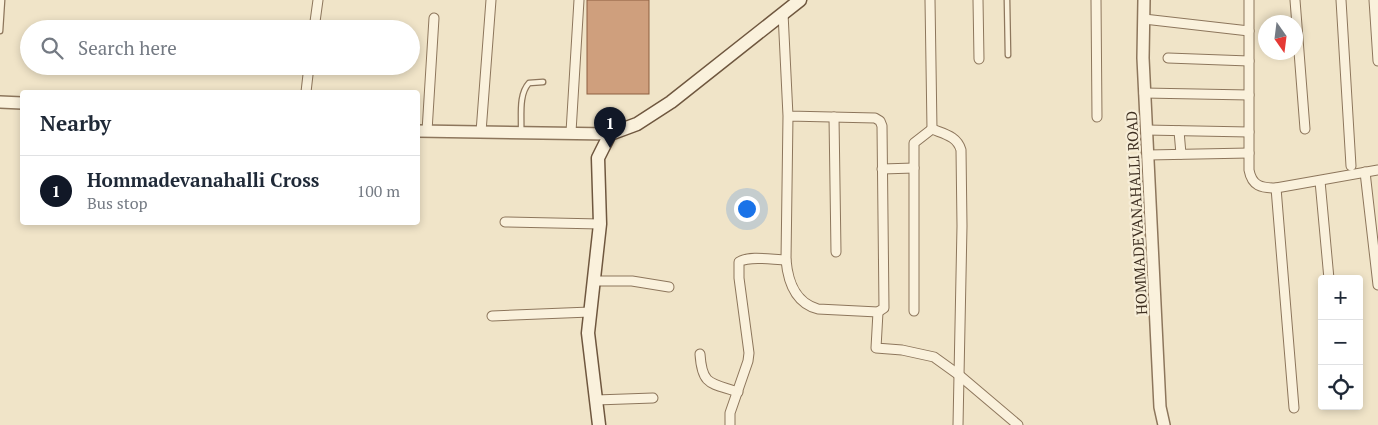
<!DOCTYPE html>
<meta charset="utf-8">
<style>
:root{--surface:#fff;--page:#f2f2f3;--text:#1f2937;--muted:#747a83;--line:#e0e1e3;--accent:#111827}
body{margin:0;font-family:"PT Serif",serif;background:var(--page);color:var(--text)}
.controls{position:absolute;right:15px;bottom:15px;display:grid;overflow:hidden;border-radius:5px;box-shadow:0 2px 8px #0003}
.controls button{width:45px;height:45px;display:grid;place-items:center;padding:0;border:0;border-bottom:1px solid var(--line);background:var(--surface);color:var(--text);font:25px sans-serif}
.compass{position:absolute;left:1258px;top:15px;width:45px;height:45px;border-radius:50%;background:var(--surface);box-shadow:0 2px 8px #0003;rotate:166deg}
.you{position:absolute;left:746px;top:208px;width:18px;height:18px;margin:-12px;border:4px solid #fff;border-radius:50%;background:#1a73e8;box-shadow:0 0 0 8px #1a73e833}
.badge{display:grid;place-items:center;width:32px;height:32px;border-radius:50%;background:var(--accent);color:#fff;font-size:16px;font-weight:700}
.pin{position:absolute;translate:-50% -41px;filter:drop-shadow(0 1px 2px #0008)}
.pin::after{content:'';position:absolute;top:26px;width:18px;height:15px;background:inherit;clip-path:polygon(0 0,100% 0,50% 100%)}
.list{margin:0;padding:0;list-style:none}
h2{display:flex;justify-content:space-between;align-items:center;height:65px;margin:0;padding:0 20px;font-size:21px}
h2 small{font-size:16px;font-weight:400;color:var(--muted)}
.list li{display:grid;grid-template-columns:32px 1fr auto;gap:15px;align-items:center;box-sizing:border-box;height:70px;padding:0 20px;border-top:1px solid var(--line)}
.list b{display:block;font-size:19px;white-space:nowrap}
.list p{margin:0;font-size:16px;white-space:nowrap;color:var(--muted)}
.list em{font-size:16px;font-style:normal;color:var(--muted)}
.icon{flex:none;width:28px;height:28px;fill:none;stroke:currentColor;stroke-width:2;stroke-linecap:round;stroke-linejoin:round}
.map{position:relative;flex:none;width:1378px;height:425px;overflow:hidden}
.search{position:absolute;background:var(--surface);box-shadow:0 2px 8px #0003;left:20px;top:20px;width:400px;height:55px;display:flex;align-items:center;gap:12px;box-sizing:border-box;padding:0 18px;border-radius:28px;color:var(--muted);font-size:19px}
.panel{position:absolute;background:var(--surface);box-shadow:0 2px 8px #0003;left:20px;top:90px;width:400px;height:135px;border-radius:5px}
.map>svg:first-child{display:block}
.building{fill:#cf9f7d;stroke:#8d5f41}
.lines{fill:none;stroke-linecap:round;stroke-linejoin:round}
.service-casing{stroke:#8d765c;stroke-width:7}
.minor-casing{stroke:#8d765c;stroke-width:11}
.tertiary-casing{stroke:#8d765c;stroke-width:14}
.secondary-casing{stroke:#6f573f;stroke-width:15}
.service{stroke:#faf1dc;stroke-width:4.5}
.minor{stroke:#faf1dc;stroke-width:9}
.tertiary{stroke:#faf1dc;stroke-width:11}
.secondary{stroke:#faf1dc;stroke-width:12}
.labels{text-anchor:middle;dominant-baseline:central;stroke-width:4.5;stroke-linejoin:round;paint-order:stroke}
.street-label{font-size:15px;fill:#3d2e20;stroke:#f7eed8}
</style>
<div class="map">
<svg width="1378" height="425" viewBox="0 0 1378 425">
<rect width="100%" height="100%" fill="#f0e4c8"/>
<rect class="building" x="587" y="0" width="62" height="94"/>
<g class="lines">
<g class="service-casing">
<g id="service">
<path d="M1007,0l1,55"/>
<path d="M0,31l2,-31"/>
<path d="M521,132c1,-15 -3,-37 8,-49l14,-1"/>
</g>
</g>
<g class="minor-casing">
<g id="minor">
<path d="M930,0l2,129"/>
<path d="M978,0l1,59"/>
<path d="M1096,0l1,117"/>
<path d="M1249,0v170c3,16 12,18 27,18l102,-18"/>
<path d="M1295,0l10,129"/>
<path d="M1341,0l10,166"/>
<path d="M1374,0l4,61"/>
<path d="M783,13l5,103 -2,144c2,22 9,43 32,49l60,3 6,-4 -2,-182 -2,-5 -5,-3 -87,-2"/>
<path d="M1144,19l105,12"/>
<path d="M314,29l4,-29"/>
<path d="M1168,58l81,3"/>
<path d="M306,92l3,-26"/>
<path d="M1144,93l105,2"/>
<path d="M834,117l2,135"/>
<path d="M932,129c12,5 25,7 29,21l1,76 -4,199"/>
<path d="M1146,130l103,2"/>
<path d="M427,131l7,-113"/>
<path d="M1179,131l2,23"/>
<path d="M481,132l10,-132"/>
<path d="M571,132l8,-132"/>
<path d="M1148,155l101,-2"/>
<path d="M882,169l32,-1"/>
<path d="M1365,172l13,113"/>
<path d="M1320,181l9,98"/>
<path d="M1276,188l18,220"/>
<path d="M505,222l95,2"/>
<path d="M594,281h38l37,6"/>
<path d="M914,311v-168l18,-14"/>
<path d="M878,312l-2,36 26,2 32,7 25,18 59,50"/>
<path d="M492,316l98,-4"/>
<path d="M700,354c2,32 11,29 38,38"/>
<path d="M596,400l57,-2"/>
<path d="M730,425v-12l18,-52 1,-8 -10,-75v-16c10,-7 35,-2 47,-2"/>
</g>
</g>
<g class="tertiary-casing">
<g id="tertiary">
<path d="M1144,0l-1,58 17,349 4,18"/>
<path d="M0,102l22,1"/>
<path d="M418,131l192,3"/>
</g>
</g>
<g class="secondary-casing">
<path id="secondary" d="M599,425l-11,-92 12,-109 -2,-66 12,-24 27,-10 34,-22 129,-102"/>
</g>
<use href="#service" class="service"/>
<use href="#minor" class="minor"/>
<use href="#tertiary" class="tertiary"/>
<use href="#secondary" class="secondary"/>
</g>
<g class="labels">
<g class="street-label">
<text transform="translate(1136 213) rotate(-93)">HOMMADEVANAHALLI ROAD</text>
</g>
</g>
</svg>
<div class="controls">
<button>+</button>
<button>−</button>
<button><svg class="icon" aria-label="locate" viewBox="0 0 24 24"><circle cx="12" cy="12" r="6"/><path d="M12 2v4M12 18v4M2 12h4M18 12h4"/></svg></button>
</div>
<svg class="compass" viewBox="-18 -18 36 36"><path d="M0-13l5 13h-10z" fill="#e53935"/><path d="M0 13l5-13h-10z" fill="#747a83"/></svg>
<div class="you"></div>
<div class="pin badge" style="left:610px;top:148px">1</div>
<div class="search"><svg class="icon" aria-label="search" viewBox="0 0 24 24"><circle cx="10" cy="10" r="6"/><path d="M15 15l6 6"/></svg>Search here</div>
<section class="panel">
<h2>Nearby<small></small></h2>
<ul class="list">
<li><span class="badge">1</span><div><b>Hommadevanahalli Cross</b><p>Bus stop</p></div><em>100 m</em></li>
</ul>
</section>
</div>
